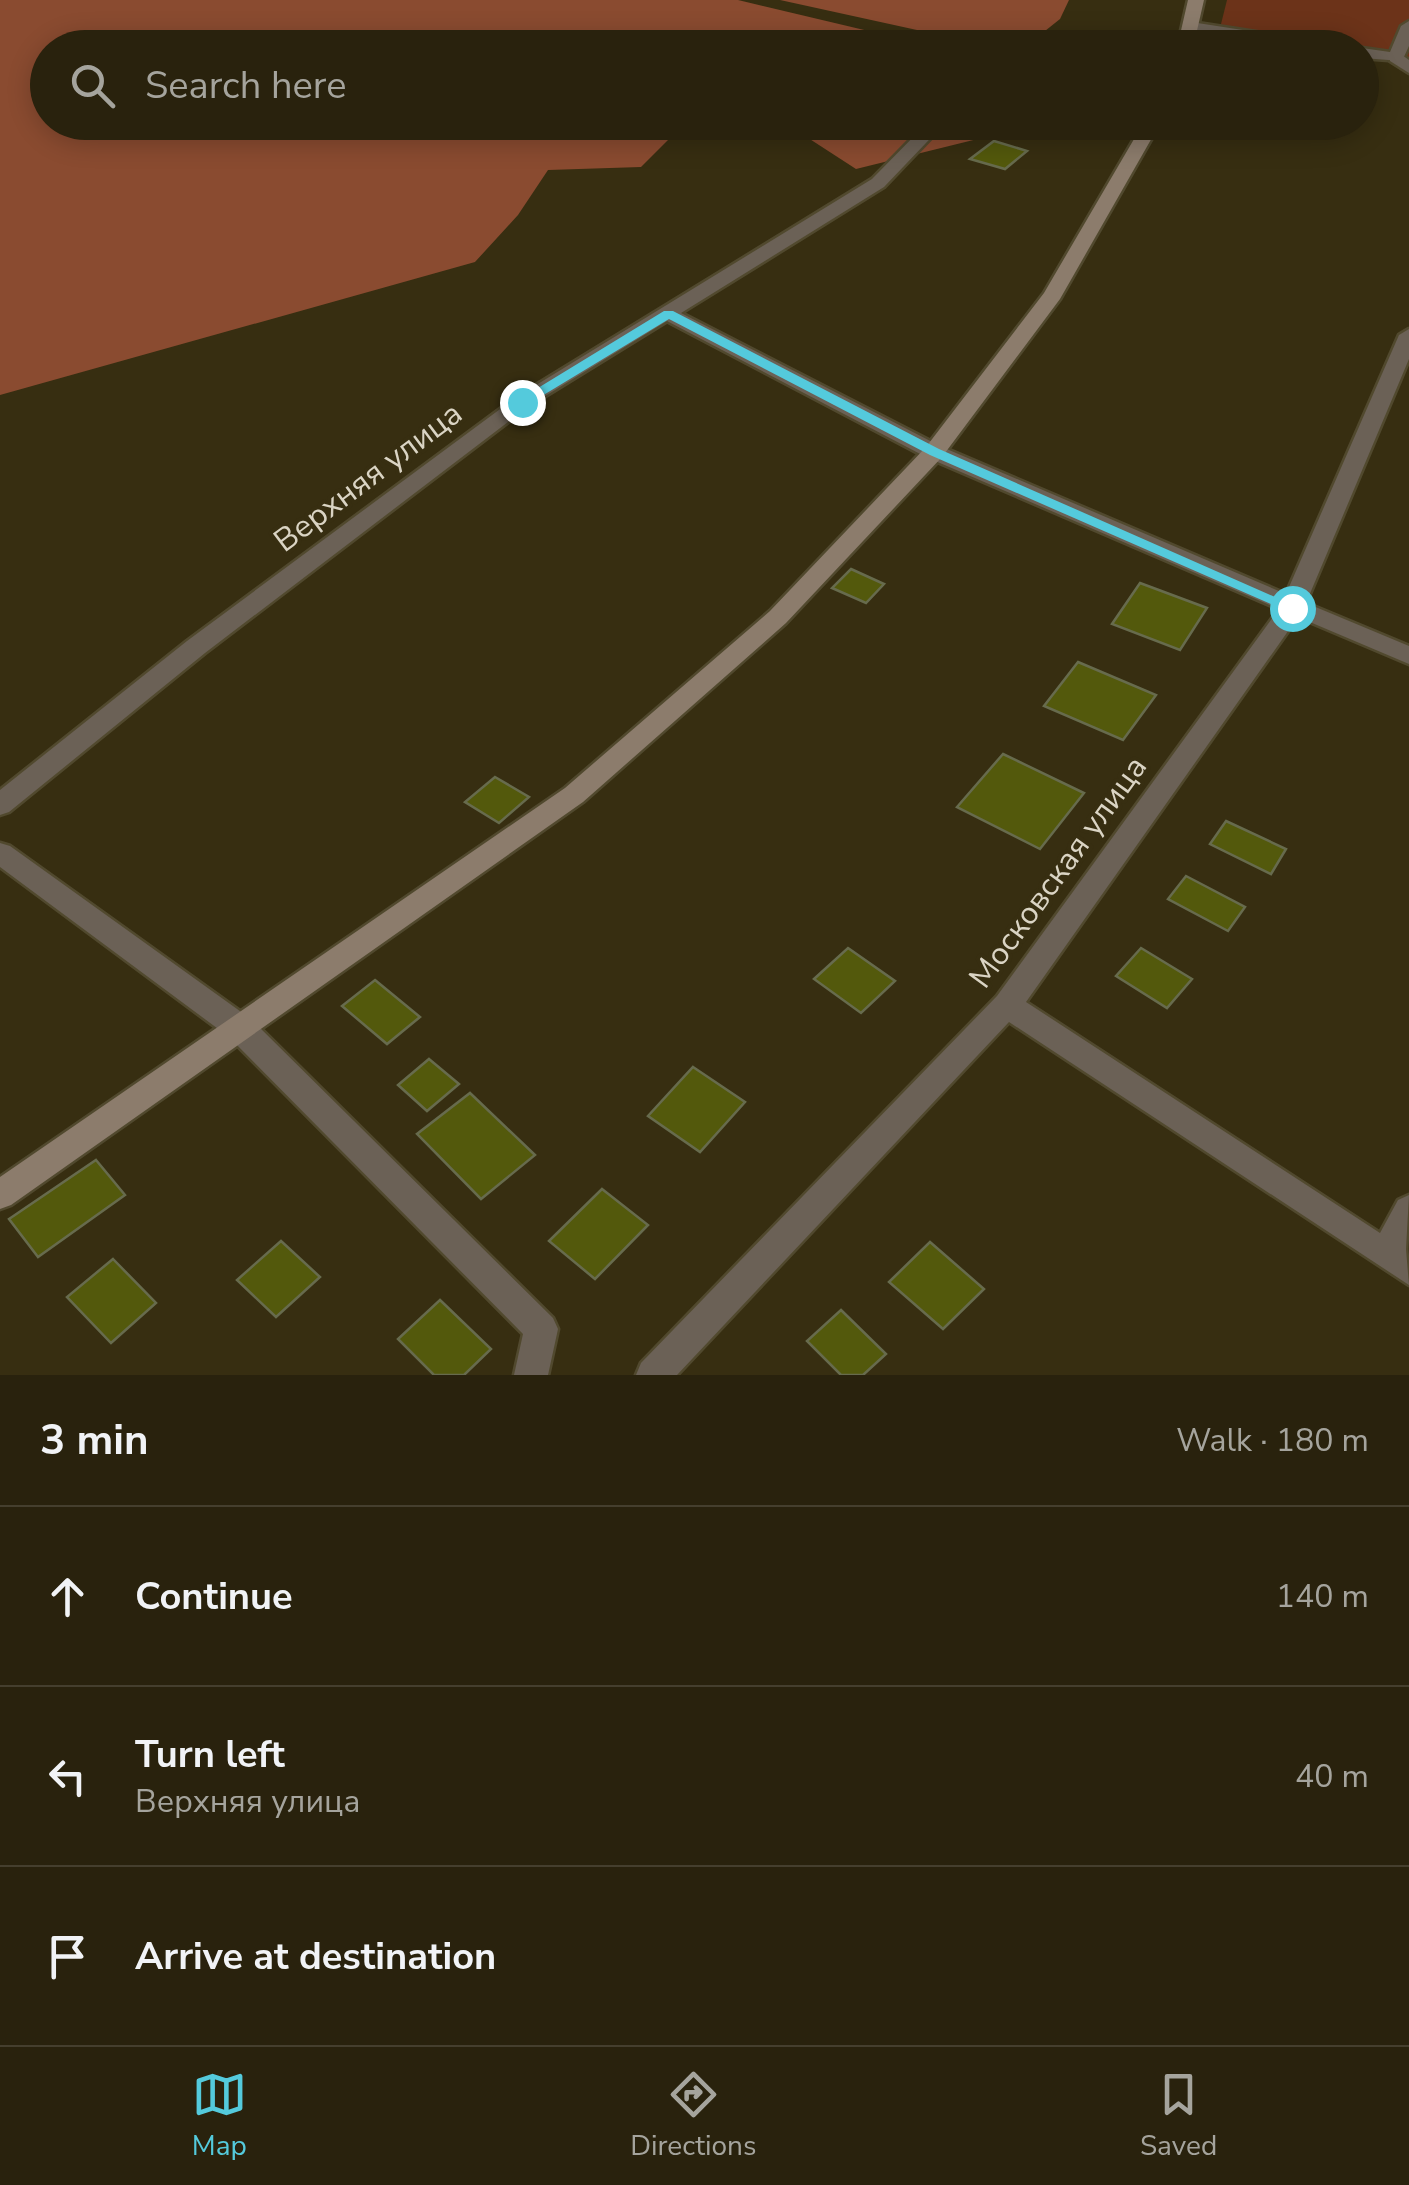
<!DOCTYPE html>
<meta charset="utf-8">
<style>
:root{--surface:#29220d;--page:#312a16;--text:#f1f3f6;--muted:#a5a49d;--line:#453f2e;--accent:#54cadc}
body{margin:0;font-family:"Nunito Sans",sans-serif;background:var(--page);color:var(--text)}
.stop{position:absolute;width:30px;height:30px;margin:-22px;border:8px solid #54cadc;border-radius:50%;background:#fff}
.stop.end{background:#54cadc;border-color:#fff;box-shadow:0 2px 10px #0008}
.list{margin:0;padding:0;list-style:none}
h2{display:flex;justify-content:space-between;align-items:center;height:130px;margin:0;padding:0 40px;font-size:42px}
h2 small{font-size:32px;font-weight:400;color:var(--muted)}
.list li{display:grid;grid-template-columns:65px 1fr auto;gap:30px;align-items:center;box-sizing:border-box;height:180px;padding:0 40px;border-top:2px solid var(--line)}
.list b{display:block;font-size:38px;white-space:nowrap}
.list p{margin:0;font-size:32px;white-space:nowrap;color:var(--muted)}
.list em{font-size:32px;font-style:normal;color:var(--muted)}
.icon{flex:none;width:55px;height:55px;fill:none;stroke:currentColor;stroke-width:2;stroke-linecap:round;stroke-linejoin:round}
.map{position:relative;flex:none;width:1409px;height:1375px;overflow:hidden}
.search{position:absolute;background:var(--surface);box-shadow:0 5px 25px #0003;left:30px;right:30px;top:30px;height:110px;display:flex;align-items:center;gap:25px;box-sizing:border-box;padding:0 35px;border-radius:55px;color:var(--muted);font-size:38px}
.sheet{height:670px;background:var(--surface)}
nav{display:flex;justify-content:space-around;align-items:center;box-sizing:border-box;height:140px;border-top:2px solid var(--line);background:var(--surface);font-size:28px;color:var(--muted)}
nav a{display:grid;justify-items:center;gap:5px}
nav .on{color:var(--accent)}
.map>svg:first-child{display:block}
.green{fill:#6c3319}
.forest{fill:#8a4b30}
.building{fill:#53590c;stroke:#676b4d;stroke-width:2.5}
.lines{fill:none;stroke-linecap:round;stroke-linejoin:round}
.lane-casing{stroke:#51492e;stroke-width:5}
.street-casing{stroke:#51492e;stroke-width:5}
.secondary-casing{stroke:#51492e;stroke-width:5}
.lane{fill:#6b6156;fill-rule:evenodd}
.street{fill:#6b6156;fill-rule:evenodd}
.secondary{fill:#8c7c6c;fill-rule:evenodd}
.route{fill:#54cadc}
.labels{text-anchor:middle;dominant-baseline:central;stroke-width:8;stroke-linejoin:round;paint-order:stroke}
.street-label{font-size:32px;fill:#dad4c4;stroke:#372e11}
</style>
<div class="map">
<svg width="1409" height="1375" viewBox="0 0 1409 1375">
<rect width="100%" height="100%" fill="#372e11"/>
<path class="green" d="M1227,0h182v59l-47,-8v-3l-142,-20z"/>
<g class="forest">
<path d="M0,0h738l198,47 -888,1v74l637,1 -44,44 -93,3 -30,45 -43,47 -475,133z"/>
<path d="M780,0h289l-9,19 -35,28 -26,1z"/>
<path d="M1015,122l3,7 -162,40 -71,-46z"/>
</g>
<g class="building">
<path d="M994,141l33,10 -22,18 -35,-10z"/>
<path d="M851,569l33,15 -18,19 -34,-15z"/>
<path d="M1140,583l67,25 -27,42 -68,-26z"/>
<path d="M1078,662l78,33 -33,45 -79,-34z"/>
<path d="M1003,754l81,39 -44,56 -83,-42z"/>
<path d="M495,777l34,20 -30,26 -34,-21z"/>
<path d="M1226,821l60,28 -15,25 -61,-30z"/>
<path d="M1186,876l59,31 -17,24 -60,-32z"/>
<path d="M848,948l47,33 -34,32 -47,-34z"/>
<path d="M1141,948l51,31 -25,29 -51,-32z"/>
<path d="M375,980l45,37 -33,27 -45,-38z"/>
<path d="M429,1059l30,25 -32,27 -29,-26z"/>
<path d="M693,1067l52,35 -45,50 -52,-36z"/>
<path d="M470,1093l65,62 -54,44 -64,-65z"/>
<path d="M96,1160l29,35 -87,62 -29,-38z"/>
<path d="M602,1189l46,36 -53,54 -46,-38z"/>
<path d="M281,1241l39,36 -44,40 -39,-37z"/>
<path d="M930,1242l54,47 -41,40 -54,-47z"/>
<path d="M113,1259l43,44 -45,40 -44,-46z"/>
<path d="M440,1300l51,49 -27,26h-30l-36,-36z"/>
<path d="M841,1310l45,44 -23,21h-22l-34,-34z"/>
</g>
<g class="lines">
<g class="lane-casing">
<g id="lane">
<path d="M1409,21v25l-7,15 -40,-3v-10l28,4 11,-26z"/>
<path d="M1191,22l137,21 8,5h-42l-109,-18v-6z"/>
</g>
</g>
<g class="street-casing">
<g id="street">
<path d="M1390,55h12l7,5v13l-19,-12z"/>
<path d="M928,122h18l-62,65 -203,126 261,134 344,147 113,-259 10,-6v30l-103,244 103,43v18l-111,-47 -272,385 354,231 18,-33 11,-5 -3,54 3,36 -400,-263 -332,353h-41l5,-12 356,-367 282,-387 -353,-152 -259,-136 -138,85 -324,247 -196,159 -9,3v-25l187,-149 328,-243 357,-219z"/>
<path d="M0,843l10,3 241,173 302,299 5,11 -10,46h-34l9,-41 -294,-297 -229,-170z"/>
</g>
</g>
<g class="secondary-casing">
<g id="secondary">
<path d="M1188,0h16l-11,48h-16z"/>
<path d="M1144,122h17l-101,177 -118,158 -156,166 -203,179 -572,403 -11,4v-32l565,-389 205,-177 156,-164 118,-154z"/>
</g>
</g>
<use href="#lane" class="lane"/>
<use href="#street" class="street"/>
<use href="#secondary" class="secondary"/>
</g>
<path class="route" d="M664,311h9l266,138 361,159 -13,3 -357,-156 -261,-136 -142,86 -12,-3z"/>
<g class="labels">
<g class="street-label">
<text transform="translate(368 477) rotate(-37)">Верхняя улица</text>
<text transform="translate(1058 872) rotate(-54)">Московская улица</text>
</g>
</g>
</svg>
<div class="stop" style="left:1292px;top:608px"></div>
<div class="stop end" style="left:522px;top:402px"></div>
<div class="search"><svg class="icon" aria-label="search" viewBox="0 0 24 24"><circle cx="10" cy="10" r="6"/><path d="M15 15l6 6"/></svg>Search here</div>
</div>
<section class="sheet">
<h2>3 min<small>Walk · 180 m</small></h2>
<ul class="list">
<li><svg class="icon" aria-label="ahead" viewBox="0 0 24 24"><path d="M12 20V5M6 11l6-6 6 6"/></svg><div><b>Continue</b></div><em>140 m</em></li>
<li><svg class="icon" aria-label="left" viewBox="0 0 24 24"><path d="M17 20v-9H6M10 6l-5 5 5 5"/></svg><div><b>Turn left</b><p>Верхняя улица</p></div><em>40 m</em></li>
<li><svg class="icon" aria-label="arrive" viewBox="0 0 24 24"><path d="M6 21V4h12l-3 4 3 4H6"/></svg><div><b>Arrive at destination</b></div></li>
</ul>
</section>
<nav>
<a class="on"><svg class="icon" aria-label="map" viewBox="0 0 24 24"><path d="M3 6l6-2 6 2 6-2v14l-6 2-6-2-6 2zM9 4v14M15 6v14"/></svg>Map</a>
<a><svg class="icon" aria-label="directions" viewBox="0 0 24 24"><path d="M12 3l9 9-9 9-9-9zM9 14v-3h6M13 9l2 2-2 2"/></svg>Directions</a>
<a><svg class="icon" aria-label="saved" viewBox="0 0 24 24"><path d="M7 4h10v16l-5-4-5 4z"/></svg>Saved</a>
</nav>
